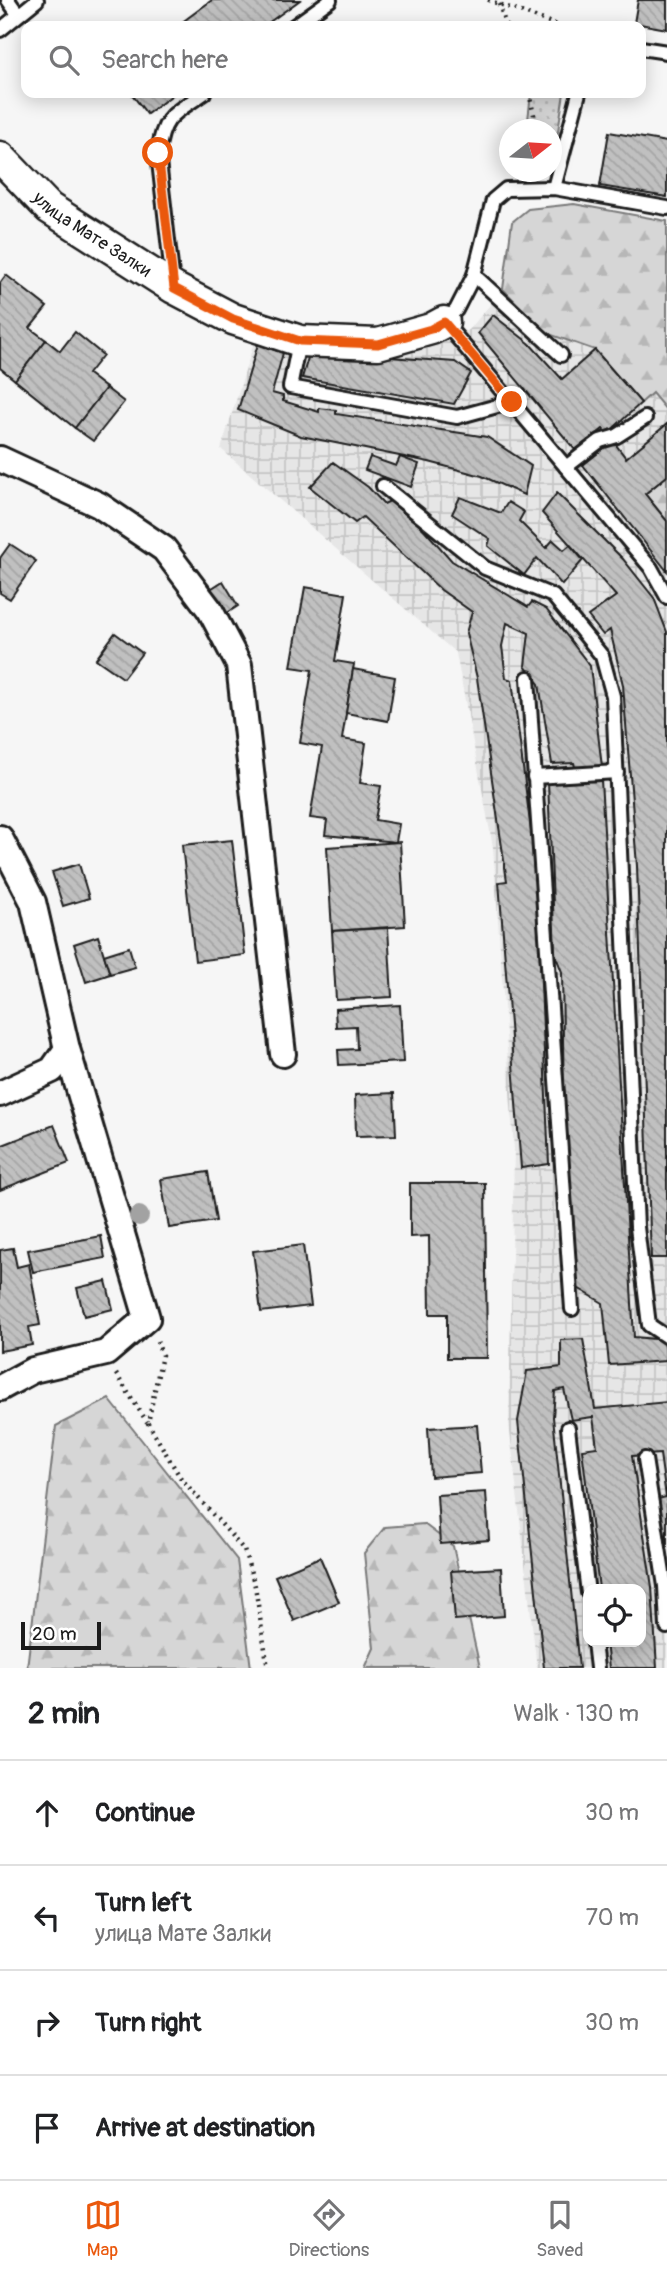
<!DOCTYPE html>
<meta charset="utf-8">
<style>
:root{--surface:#fff;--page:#f6f6f6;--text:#202124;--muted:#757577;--line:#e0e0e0;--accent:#ea580c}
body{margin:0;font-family:Pangolin,sans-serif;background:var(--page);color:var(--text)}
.controls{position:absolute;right:21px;bottom:21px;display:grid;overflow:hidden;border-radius:14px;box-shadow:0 4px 18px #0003}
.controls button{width:63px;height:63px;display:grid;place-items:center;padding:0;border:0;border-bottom:2px solid var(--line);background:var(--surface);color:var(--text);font:35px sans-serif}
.compass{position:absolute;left:499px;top:119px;width:63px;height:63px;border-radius:50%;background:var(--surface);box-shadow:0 4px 18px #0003;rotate:73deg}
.scale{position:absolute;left:21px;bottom:18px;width:80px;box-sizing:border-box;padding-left:7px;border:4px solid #1c1c1c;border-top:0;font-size:19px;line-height:24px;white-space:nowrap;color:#1c1c1c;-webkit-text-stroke:5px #fff;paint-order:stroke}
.stop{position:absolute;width:21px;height:21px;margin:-16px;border:5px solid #ea580c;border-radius:50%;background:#fff}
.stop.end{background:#ea580c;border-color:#fff;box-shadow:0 2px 7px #0008}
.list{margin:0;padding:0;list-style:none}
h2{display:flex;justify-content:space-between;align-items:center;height:91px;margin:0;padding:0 28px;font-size:30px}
h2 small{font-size:23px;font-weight:400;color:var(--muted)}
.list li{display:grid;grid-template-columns:46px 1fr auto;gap:21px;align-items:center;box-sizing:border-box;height:105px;padding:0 28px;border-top:2px solid var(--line)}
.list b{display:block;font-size:26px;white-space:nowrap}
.list p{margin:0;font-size:23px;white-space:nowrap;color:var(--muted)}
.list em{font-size:23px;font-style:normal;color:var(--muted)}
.icon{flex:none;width:38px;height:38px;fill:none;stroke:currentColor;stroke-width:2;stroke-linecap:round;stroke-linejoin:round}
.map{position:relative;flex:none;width:667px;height:1668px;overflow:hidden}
.search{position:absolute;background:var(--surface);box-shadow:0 4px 18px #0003;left:21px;right:21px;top:21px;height:77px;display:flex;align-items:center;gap:18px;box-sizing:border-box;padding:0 24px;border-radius:14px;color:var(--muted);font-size:26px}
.sheet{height:511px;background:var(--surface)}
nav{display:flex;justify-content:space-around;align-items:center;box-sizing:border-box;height:98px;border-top:2px solid var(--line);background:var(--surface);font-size:19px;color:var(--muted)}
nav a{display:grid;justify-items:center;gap:4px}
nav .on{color:var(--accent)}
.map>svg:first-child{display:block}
.industrial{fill:url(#industrial-grid);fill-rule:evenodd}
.grass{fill:url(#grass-dots);stroke:#797979;stroke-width:2}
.forest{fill:url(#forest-firs);stroke:#797979;stroke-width:2}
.building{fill:url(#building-back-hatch);stroke:#1c1c1c;stroke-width:2}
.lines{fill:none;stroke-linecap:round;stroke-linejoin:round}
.service-casing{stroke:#1c1c1c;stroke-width:18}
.minor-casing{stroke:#1c1c1c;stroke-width:30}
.tertiary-casing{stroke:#1c1c1c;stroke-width:35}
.path{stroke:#1c1c1c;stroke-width:4.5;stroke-dasharray:2 5;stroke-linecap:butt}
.service{stroke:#fff;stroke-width:12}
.minor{stroke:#fff;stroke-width:24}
.tertiary{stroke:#fff;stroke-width:30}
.tree{fill:#a2a2a2}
.route{stroke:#ea580c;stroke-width:9}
.labels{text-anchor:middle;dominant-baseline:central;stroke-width:5;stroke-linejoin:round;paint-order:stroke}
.street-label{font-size:18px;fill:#1c1c1c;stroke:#fff}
</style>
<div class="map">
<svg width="667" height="1668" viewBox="0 0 667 1668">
<defs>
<pattern id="industrial-grid" width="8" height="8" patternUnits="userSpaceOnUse" patternTransform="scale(1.75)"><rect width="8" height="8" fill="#e6e6e6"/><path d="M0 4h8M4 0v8" fill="none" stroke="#c5c5c5"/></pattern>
<pattern id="grass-dots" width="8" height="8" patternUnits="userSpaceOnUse" patternTransform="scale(1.75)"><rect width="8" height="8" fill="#d6d6d6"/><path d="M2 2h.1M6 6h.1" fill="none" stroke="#b7b7b7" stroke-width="1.8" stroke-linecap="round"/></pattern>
<pattern id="forest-firs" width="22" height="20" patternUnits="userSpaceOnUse" patternTransform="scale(1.75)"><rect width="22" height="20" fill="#d6d6d6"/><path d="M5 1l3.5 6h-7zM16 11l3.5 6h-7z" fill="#b7b7b7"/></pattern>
<pattern id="building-back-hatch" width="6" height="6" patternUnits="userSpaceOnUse" patternTransform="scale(1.75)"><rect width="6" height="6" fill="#c0c0c0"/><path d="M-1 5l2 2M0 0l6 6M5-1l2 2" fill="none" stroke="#a4a4a4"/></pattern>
</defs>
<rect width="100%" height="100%" fill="#f6f6f6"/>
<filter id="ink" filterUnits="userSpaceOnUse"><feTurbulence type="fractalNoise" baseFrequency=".0143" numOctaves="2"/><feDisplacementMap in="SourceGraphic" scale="14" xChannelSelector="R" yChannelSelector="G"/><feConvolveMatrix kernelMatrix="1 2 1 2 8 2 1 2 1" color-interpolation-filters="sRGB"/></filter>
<g filter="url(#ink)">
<path class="industrial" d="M503,289l43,44 49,17 46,52 10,-9 16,18v65l-22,18 22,27v1147h-130l-28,-245 5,-274 -21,-302 -37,-194 -235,-204 34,-110 182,2 32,-11zM588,1589h53v53h-53z"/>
<path class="grass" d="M531,93h33l-9,57h-3v-20l-25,-1z"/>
<g class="forest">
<path d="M574,204l93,17v190l-15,-18 -11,10 -46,-53 -49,-17 -43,-44 9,-67 16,-13z"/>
<path d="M667,476v45l-22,-27z"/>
<path d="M109,1399l128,161 14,108h-224l29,-242z"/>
<path d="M424,1524l29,22 27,122h-115l9,-20 -10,-95 21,-26z"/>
</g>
<g class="building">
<path d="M212,0h88l-36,26h-87z"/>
<path d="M638,0h29v29l-33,-6z"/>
<path d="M131,93h44l-28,21z"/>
<path d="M609,132l58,10v55l-67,-11z"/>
<path d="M6,275l41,32 -17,21 16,12 -31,40 -15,-12v-85z"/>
<path d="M493,315l36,28 33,36 33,-29 46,53 -34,31 -4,-5 -27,22 -98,-118z"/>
<path d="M75,332l28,23 -15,19 18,14 -31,40 -60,-48 31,-40 14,11z"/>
<path d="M258,344l25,9 -11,40 11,3v5l36,11v-4l17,2v4l151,23 44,29 -7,29 -42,-19 -53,-14 -128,-26 -63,-26z"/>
<path d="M310,351l145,11 16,11 -17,31 -152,-26z"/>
<path d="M106,388l18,14 -31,39 -18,-13z"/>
<path d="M667,424v52l-22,18 22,27v50l-84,-106 30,-24 13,17z"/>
<path d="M370,457l26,9 4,-9 19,7 -8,23 -46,-17z"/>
<path d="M333,462l35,25 16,17 12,-6 56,63 76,46 4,-5 14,7 44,57 12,101h-27l-1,-4 -22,1 -13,-80 -14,-18 4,-33 -22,-10 -5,23 4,32 6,2 24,191 13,293 -28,4 -22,-286 8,-1 -30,-203 -11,-45 6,-21 -31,-22 -78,-73 -8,6 -45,-36z"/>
<path d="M557,493l66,66 31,39 13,34v626h-16l-14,-392 -14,-181 -13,-55 -7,5 -15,-19 28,-20 -74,-83z"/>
<path d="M460,497l41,16 7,-11 16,10 -5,9 27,27 7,-8 11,10 6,-5 13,15 -21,25 -25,-27 -13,17 -36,-29 2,-7 -38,-25z"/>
<path d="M10,544l26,17 -26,38 -10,-6v-35z"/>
<path d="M223,581l15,25 -14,9 -15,-25z"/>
<path d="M305,587l41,7 -11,67 19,3 -12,75 24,4 -6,40 21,3 -6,34 24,4 -3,18 -71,-7 2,-15 -17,-2 12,-71 -22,-4 12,-73 -21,-3z"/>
<path d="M115,633l27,20 -19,25 -27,-19z"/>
<path d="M353,669l42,8 -7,44 -42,-8z"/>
<path d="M601,780l33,557 31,3 1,21 -57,4 -6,-62 -27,-16 -11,-113 -3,-202 -7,-18 -7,-172z"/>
<path d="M232,840l13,115 -50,6 -13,-116z"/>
<path d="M400,842l5,84 -73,5 -5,-84z"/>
<path d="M79,864l10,34 -26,8 -11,-34z"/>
<path d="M388,928l4,69 -56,3 -4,-69z"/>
<path d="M98,936l12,38 -24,8 -12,-38z"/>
<path d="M129,947l6,20 -25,7 -6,-19z"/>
<path d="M400,1005l3,57 -64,3 -1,-15 19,-1 -1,-23 -20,1 -1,-18z"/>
<path d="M394,1093l2,42 -40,1 -1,-41z"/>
<path d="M54,1125l15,38 -69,27v-44z"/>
<path d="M208,1172l8,49 -47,7 -8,-49z"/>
<path d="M410,1183h75l2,175h-40v-44h-17l-1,-78 -19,1z"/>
<path d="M101,1236l4,22 -72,14 -5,-22z"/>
<path d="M303,1245l8,61 -50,6 -8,-61z"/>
<path d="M13,1248l4,19 12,-3 11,61 -11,2 3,18 -32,6v-101z"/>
<path d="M106,1281l7,28 -29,7 -7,-28z"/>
<path d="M583,1339l12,70 72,-7v146l-13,-48 12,-3 -6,-43 -28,2 20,131 5,81h-48l-3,-26h35v-53h-42l-17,-140 15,-2 -4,-30 -22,3 -7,-31 -9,2 -2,26 26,251h-35l-26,-247 9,-50 34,-4v-27z"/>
<path d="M477,1425l4,48 -50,4 -3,-49z"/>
<path d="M486,1492l3,48 -49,4 -3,-49z"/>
<path d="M320,1557l19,45 -45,19 -19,-45z"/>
<path d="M501,1568l3,48 -49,4 -4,-49z"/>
</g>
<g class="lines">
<g class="service-casing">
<g id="service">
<path d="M8,0l10,14"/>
<path d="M294,26l36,-26"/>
<path d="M0,30l37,-30"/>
<path d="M641,48l26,4"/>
<path d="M554,188l25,-95"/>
<path d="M667,208l-113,-20 -48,1 -13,11 -19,75 -18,35 -12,12 207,246 16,29"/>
<path d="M474,275l87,80"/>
<path d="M173,284l-15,-131c5,-38 16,-39 46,-60"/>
<path d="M299,342l-9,45 167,30 55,-15"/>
<path d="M566,467l34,-26 17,-5 28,-18"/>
<path d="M383,486l102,82 68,28 49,60 11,40 24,531 12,98 18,12"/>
<path d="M528,678l44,631"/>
<path d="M534,777l83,-5"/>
<path d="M568,1428l20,165"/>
<path d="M645,1459l20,127 2,41"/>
<path d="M594,1642l3,26"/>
</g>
</g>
<g class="minor-casing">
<g id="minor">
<path d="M0,459l99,46 65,44 46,61 29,55 44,389"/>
<path d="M0,838l33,64 34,147 80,269 -41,35 -73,17 -33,18"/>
<path d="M0,1094l52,-24 15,-21"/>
</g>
</g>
<g class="tertiary-casing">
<g id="tertiary">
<path id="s1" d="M0,157l49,51 125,80 59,31 67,22 78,3 53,-15 13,-7"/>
</g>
</g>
<g class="path">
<path d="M488,0l72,26"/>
<path d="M499,4l7,22"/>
<path d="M529,93l5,22 -1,15"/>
<path d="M157,1341l5,14 -14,68 32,54 64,73 11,36 13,82"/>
<path d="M116,1374l31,48"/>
</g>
<use href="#service" class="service"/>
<use href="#minor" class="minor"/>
<use href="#tertiary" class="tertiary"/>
</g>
<circle class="tree" cx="139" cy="1216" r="10"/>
</g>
<g class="lines" filter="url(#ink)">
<path class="route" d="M158,153l16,135 59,31 67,22 78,3 53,-15 13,-7 68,80"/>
</g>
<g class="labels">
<g class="street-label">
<text stroke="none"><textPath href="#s1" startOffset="121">улица Мате Залки</textPath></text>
</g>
</g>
</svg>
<div class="controls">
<button><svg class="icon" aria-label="locate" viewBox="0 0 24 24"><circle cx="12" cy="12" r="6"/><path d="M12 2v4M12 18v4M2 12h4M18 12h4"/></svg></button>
</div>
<svg class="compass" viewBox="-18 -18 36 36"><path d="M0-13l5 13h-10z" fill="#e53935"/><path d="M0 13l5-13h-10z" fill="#757577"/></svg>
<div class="scale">20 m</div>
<div class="stop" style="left:158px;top:153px"></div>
<div class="stop end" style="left:512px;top:402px"></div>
<div class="search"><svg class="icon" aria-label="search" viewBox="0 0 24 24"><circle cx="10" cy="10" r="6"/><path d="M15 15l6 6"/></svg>Search here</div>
</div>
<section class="sheet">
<h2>2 min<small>Walk · 130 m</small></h2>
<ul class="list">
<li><svg class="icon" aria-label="ahead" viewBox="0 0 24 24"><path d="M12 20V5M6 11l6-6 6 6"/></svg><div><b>Continue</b></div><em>30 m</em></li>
<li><svg class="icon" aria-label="left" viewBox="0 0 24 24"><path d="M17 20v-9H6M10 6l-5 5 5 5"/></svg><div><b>Turn left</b><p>улица Мате Залки</p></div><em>70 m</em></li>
<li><svg class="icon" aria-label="right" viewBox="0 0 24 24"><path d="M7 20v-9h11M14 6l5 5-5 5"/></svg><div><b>Turn right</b></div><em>30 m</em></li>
<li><svg class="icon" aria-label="arrive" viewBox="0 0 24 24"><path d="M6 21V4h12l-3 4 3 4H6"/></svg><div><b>Arrive at destination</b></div></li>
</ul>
</section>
<nav>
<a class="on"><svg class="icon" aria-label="map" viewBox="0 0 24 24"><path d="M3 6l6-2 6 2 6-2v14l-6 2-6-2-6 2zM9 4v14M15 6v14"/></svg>Map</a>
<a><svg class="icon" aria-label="directions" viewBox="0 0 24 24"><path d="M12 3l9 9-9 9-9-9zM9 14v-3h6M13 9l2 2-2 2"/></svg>Directions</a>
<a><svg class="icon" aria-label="saved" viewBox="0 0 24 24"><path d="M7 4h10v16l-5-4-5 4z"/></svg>Saved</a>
</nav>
